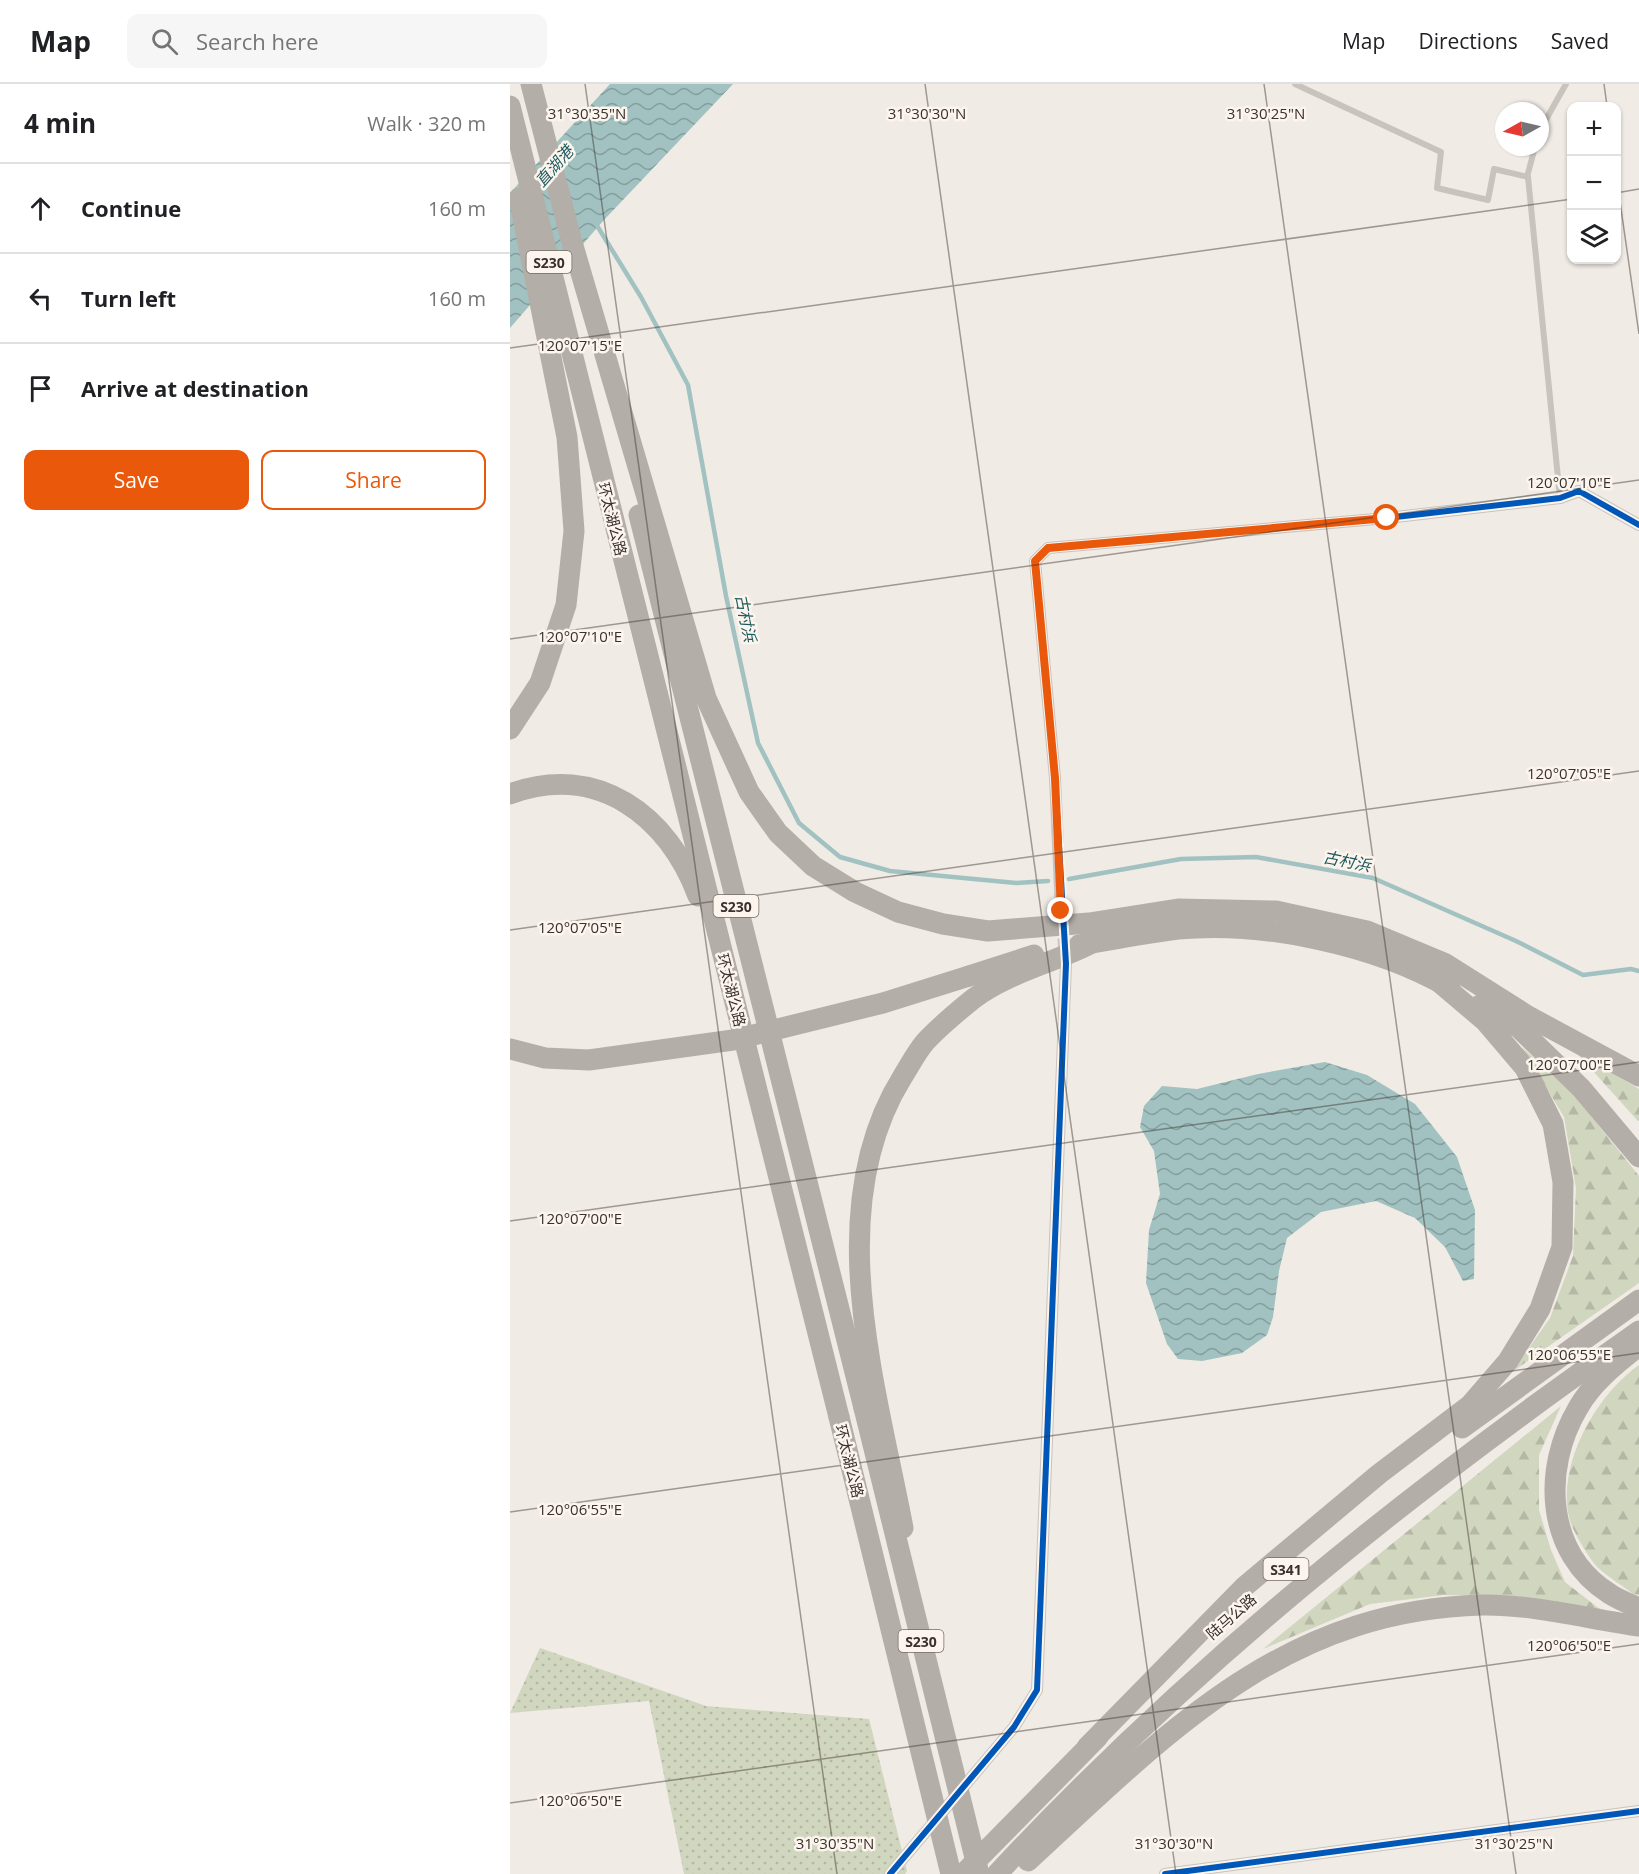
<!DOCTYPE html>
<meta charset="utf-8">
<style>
:root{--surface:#fff;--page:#f6f6f6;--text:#202124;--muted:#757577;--line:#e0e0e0;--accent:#ea580c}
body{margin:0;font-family:"Open Sans","Noto Sans SC",sans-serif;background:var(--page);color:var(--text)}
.controls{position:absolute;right:18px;top:18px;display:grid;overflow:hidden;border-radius:12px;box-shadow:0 2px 4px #0004}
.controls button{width:54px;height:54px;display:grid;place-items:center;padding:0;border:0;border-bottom:2px solid var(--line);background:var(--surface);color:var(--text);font:30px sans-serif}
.compass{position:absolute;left:985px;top:18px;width:54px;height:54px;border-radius:50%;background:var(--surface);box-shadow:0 2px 4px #0004;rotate:262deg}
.stop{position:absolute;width:18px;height:18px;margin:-14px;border:4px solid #ea580c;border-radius:50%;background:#fff}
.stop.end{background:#ea580c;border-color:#fff;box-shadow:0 2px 6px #0008}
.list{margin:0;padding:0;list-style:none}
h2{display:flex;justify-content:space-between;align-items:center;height:78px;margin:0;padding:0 24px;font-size:26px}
h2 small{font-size:20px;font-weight:400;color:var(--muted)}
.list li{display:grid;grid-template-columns:39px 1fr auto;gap:18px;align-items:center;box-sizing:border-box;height:90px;padding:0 24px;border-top:2px solid var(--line)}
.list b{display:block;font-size:22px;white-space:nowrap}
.list em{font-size:20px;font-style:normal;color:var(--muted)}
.actions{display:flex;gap:12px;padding:18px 24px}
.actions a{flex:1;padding:14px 0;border:2px solid var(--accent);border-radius:12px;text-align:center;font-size:21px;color:var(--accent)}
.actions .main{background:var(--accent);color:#fff}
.icon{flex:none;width:33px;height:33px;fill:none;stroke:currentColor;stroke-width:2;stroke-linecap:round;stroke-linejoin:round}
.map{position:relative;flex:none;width:1129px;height:1790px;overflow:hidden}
header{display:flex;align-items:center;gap:36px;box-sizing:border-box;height:84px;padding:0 30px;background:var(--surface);border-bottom:2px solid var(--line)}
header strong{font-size:28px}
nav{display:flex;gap:33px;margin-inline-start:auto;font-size:21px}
.search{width:420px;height:54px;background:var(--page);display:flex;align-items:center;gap:15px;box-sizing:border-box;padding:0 21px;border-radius:12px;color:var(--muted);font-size:22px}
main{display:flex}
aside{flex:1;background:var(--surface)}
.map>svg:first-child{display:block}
.grass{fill:url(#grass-dots)}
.forest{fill:url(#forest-firs)}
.water{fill:url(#water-waves)}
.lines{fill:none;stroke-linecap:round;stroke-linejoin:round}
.stream{stroke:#a1c2c1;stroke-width:4.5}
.minor-tunnel{stroke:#ccc6c0;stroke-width:12;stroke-dasharray:12 6;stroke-linecap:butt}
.service{stroke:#c9c3be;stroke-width:6}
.minor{stroke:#c9c3be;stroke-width:12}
.trunk{stroke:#b4aea8;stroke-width:21}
.trunk-bridge{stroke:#b4aea8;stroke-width:21}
.cycleway-casing{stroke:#fbf5ee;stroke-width:10}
.cycleway{stroke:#0057b8;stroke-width:6}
.route{stroke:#ea580c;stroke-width:8}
.ticks{fill:none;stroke:#3b302b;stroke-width:1.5;stroke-opacity:0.45}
.labels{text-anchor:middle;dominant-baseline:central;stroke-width:5;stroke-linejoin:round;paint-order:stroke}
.shield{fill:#fbf5ee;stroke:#756b66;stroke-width:1.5}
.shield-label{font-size:14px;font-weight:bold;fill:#3b302b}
.street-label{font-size:15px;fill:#3b302b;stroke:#fbf5ee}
.water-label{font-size:16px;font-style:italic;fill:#1f5a5e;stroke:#fbf5ee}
.ticks-label{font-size:15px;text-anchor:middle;fill:#3b302b;stroke:#fbf5ee;stroke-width:5;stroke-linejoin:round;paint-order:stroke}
</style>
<header>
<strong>Map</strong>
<div class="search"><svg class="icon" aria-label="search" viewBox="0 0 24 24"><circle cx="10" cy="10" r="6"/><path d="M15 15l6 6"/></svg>Search here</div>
<nav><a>Map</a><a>Directions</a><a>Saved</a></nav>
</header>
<main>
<aside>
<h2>4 min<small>Walk · 320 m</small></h2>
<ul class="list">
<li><svg class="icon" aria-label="ahead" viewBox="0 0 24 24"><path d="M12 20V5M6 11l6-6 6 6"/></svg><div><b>Continue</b></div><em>160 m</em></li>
<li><svg class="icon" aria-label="left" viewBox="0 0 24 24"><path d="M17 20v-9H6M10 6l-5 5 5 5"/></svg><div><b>Turn left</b></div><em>160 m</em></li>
<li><svg class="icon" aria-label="arrive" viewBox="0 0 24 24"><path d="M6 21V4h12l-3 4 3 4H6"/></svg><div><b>Arrive at destination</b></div></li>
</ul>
<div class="actions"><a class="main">Save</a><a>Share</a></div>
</aside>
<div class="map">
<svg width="1129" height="1790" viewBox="0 0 1129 1790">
<defs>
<pattern id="grass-dots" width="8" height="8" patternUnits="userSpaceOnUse" patternTransform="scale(1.5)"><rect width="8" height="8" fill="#d1d6bf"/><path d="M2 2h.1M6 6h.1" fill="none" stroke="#b4b8a4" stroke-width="1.8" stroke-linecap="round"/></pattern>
<pattern id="forest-firs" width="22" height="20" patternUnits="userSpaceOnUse" patternTransform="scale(1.5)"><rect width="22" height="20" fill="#d1d6bf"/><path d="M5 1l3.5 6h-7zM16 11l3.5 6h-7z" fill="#b4b8a4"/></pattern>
<pattern id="water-waves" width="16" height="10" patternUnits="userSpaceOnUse" patternTransform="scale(1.5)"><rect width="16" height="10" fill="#a1c2c1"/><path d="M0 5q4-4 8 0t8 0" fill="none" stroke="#849e9d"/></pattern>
</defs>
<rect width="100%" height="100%" fill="#f0ebe5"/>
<path class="grass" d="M30,1564l166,58 163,13 38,152 -2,3h-221l-35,-173 -139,12z"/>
<g class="forest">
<path d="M1012,963l53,49 64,80v107l-127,89 38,-54 23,-62 3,-68 -12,-71z"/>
<path d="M1063,965l66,40v32h-1z"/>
<path d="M1129,1281v230l-6,-1c-12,-10 -31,-20 -40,-32 -8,-11 -21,-32 -24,-45 -12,-53 27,-122 70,-152z"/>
<path d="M1051,1322l-22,49v55l12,40 14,32 36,28 -86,-14 -71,-1 -74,9 -107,45z"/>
</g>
<g class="water">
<path d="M100,0h123l-130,137 -93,107v-135z"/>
<path d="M815,978l42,13 48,29 42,53 18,53 -1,69 -11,2 -18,-34 -30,-29 -39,-17 -55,11 -34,26 -8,33 -6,46 -6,18 -25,18 -40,8 -24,-2 -11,-15 -21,-61 3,-53 11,-36 -6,-43 -14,-24 4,-21 18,-20 35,3 61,-15z"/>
</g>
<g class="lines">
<g class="stream">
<path d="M86,140l45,73 47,88 38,211 32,147 41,80 41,34 50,14 126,12 32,-2"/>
<path d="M559,795l112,-20 75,-2 117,21 143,63 67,34 48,-6 8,2"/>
</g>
<path class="minor-tunnel" d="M552,836l3,40"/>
<g class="service">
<path d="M785,0l146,68 -4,36 51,12 6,-31 34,8 32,321"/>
<path d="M1030,46l26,-46"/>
<path d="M1017,93l8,-30"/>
</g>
<g class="minor">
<path d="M551,827l-6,-133 -20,-217 13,-13 339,-30 173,-20 19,-7 60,34"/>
<path d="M380,1790l124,-147 23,-37 29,-726"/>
<path d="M655,1790l474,-63"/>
</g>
<g class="trunk">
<path d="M21,0l40,155 135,459 43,94 29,41 35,33 42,26 43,20 45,12 45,7 101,-8 89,-14 98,2 91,20 79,33 82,52 111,60"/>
<path d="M0,22l329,1311"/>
<path d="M129,431l225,893"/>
<path d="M0,645l30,-46 26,-78 8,-74 -7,-94 -48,-239"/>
<path d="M0,710c87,-32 158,21 188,102"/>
<path d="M569,861c33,-5 66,-12 99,-16 86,-8 198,16 272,59"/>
<path d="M459,892l65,-21"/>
<path d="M970,921l39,23 62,60 58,69"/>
<path d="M1129,1262c-22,17 -47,37 -61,62 -36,61 -33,145 32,186 9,6 20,10 29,14"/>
<path d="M952,1344l177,-128"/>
<path d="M393,1444c-27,-143 -83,-320 0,-452 7,-11 14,-25 23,-35 14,-15 31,-29 47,-42 36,-27 81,-36 119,-56"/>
<path d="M577,1663l157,-160 135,-113 91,-69 38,-44 32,-52 22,-62 1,-65 -10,-58 -28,-56 -40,-47 -46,-39"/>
<path d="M518,1777c137,-126 254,-251 454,-256 49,-1 107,14 157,21"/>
<path d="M453,1790l135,-137"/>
<path d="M487,1790c191,-206 413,-383 642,-543"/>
</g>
<g class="trunk-bridge">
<path d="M0,965l35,9 44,2 144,-20 150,-37 86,-27"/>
<path d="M354,1324l115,466"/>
<path d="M329,1333l112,457"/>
</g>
<g class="cycleway-casing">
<g id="cycleway">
<path d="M380,1790l124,-147 23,-37 29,-726 -11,-186 -20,-217 13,-13 339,-30 173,-20 19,-7 60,34"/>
<path d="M655,1790l474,-63"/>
</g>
</g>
<use href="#cycleway" class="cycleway"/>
</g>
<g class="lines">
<path class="route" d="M551,827l-6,-133 -20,-217 13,-13 339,-30"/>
</g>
<path class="ticks" d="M75,0l252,1790M415,0l251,1790M754,0l252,1790M1094,0l3,22M1106,90l23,160M1106,109l23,-4M0,264l1062,-149M0,555l1129,-159M0,846l1129,-159M0,1137l1129,-159M0,1428l1129,-159M0,1719l1129,-159"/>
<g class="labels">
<g class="shield">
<rect x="16.5" y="167" width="45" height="22" rx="4.5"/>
<rect x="203.5" y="811" width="45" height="22" rx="4.5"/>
<rect x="753.5" y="1474" width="45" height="22" rx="4.5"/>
<rect x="388.5" y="1546" width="45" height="22" rx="4.5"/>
</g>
<g class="shield-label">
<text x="39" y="178">S230</text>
<text x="226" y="822">S230</text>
<text x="776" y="1485">S341</text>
<text x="411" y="1557">S230</text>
</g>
<g class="street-label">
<text transform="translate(103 435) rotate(76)">环太湖公路</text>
<text transform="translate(222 906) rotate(76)">环太湖公路</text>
<text transform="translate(340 1377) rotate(76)">环太湖公路</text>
<text transform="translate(721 1532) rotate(-41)">陆马公路</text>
</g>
<g class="water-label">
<text transform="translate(44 82) rotate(-49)">直湖港</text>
<text transform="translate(236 534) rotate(79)">古村浜</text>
<text transform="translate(837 777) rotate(11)">古村浜</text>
</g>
</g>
<g class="ticks-label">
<text x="77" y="35">31°30'35"N</text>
<text x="417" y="35">31°30'30"N</text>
<text x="756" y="35">31°30'25"N</text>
<text x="70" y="267">120°07'15"E</text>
<text x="1059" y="404">120°07'10"E</text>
<text x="70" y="558">120°07'10"E</text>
<text x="1059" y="695">120°07'05"E</text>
<text x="70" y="849">120°07'05"E</text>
<text x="1059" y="986">120°07'00"E</text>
<text x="70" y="1140">120°07'00"E</text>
<text x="1059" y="1276">120°06'55"E</text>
<text x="70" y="1431">120°06'55"E</text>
<text x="1059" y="1567">120°06'50"E</text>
<text x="70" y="1722">120°06'50"E</text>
<text x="325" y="1765">31°30'35"N</text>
<text x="664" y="1765">31°30'30"N</text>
<text x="1004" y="1765">31°30'25"N</text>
</g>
</svg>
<div class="controls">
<button>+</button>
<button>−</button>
<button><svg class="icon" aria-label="layers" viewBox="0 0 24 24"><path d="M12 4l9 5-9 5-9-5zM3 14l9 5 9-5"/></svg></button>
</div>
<svg class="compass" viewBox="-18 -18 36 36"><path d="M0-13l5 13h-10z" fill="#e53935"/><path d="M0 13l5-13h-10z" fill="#757577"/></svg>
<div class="stop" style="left:877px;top:434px"></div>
<div class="stop end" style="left:551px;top:827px"></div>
</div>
</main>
